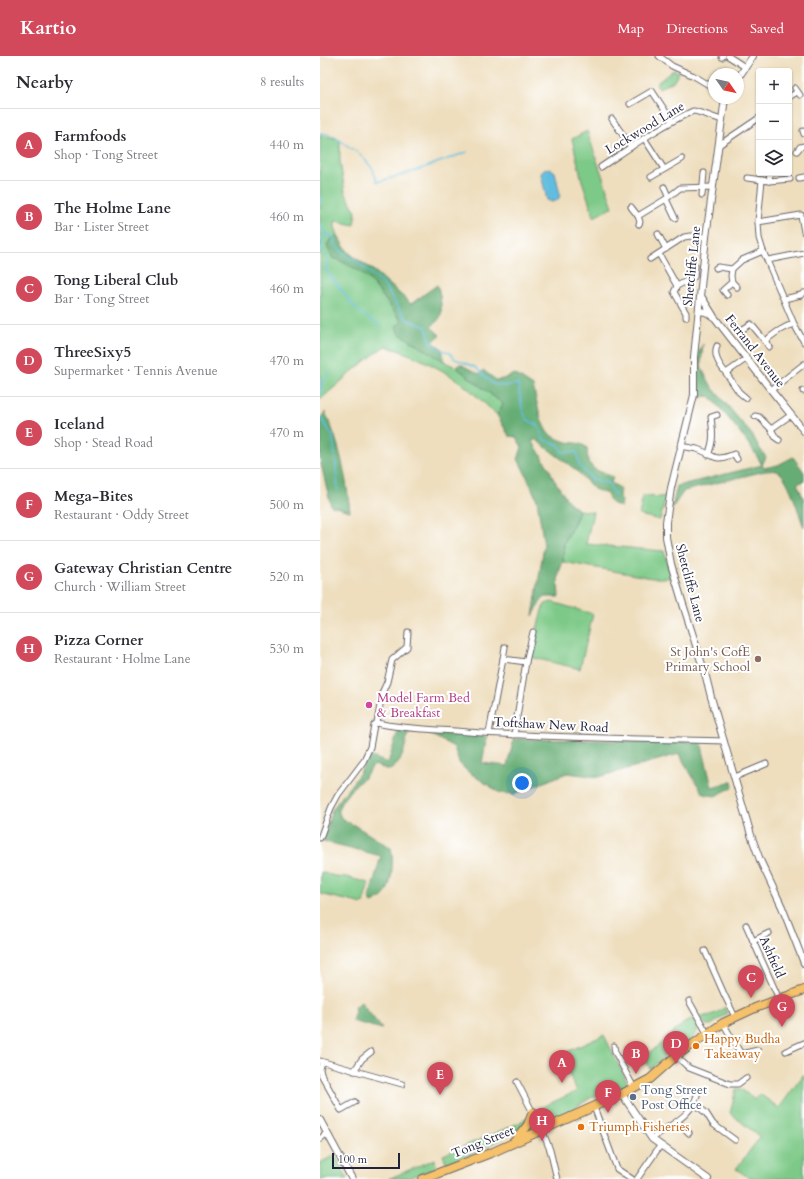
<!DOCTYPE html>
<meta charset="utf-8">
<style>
:root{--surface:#fff;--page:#f2f2f3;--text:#2b2b33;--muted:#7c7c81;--line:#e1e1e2;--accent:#d1495b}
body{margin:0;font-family:Cardo,serif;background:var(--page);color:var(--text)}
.controls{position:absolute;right:12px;top:12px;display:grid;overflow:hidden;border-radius:4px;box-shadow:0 1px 3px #0004}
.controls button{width:36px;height:36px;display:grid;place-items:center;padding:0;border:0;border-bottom:1px solid var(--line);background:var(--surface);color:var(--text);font:20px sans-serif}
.compass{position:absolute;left:388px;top:12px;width:36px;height:36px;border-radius:50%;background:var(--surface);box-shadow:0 1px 3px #0004;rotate:124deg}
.scale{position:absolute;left:12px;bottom:10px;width:68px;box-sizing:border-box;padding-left:4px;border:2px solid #22223b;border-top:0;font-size:11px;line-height:14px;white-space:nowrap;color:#22223b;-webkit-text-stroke:3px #fff;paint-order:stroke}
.you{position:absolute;left:202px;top:727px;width:14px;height:14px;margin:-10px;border:3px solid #fff;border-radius:50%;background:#1a73e8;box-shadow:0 0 0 6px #1a73e833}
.badge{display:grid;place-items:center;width:26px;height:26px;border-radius:50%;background:var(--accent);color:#fff;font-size:13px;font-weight:700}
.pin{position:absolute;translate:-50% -33px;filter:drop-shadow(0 1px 2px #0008)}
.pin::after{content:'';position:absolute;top:21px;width:14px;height:12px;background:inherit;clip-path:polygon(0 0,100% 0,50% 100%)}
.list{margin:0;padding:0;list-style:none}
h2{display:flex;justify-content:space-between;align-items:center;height:52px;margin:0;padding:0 16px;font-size:17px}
h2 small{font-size:13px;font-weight:400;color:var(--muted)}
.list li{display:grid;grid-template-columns:26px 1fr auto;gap:12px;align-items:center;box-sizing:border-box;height:72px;padding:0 16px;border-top:1px solid var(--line)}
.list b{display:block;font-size:15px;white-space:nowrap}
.list p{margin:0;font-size:13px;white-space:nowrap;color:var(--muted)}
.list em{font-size:13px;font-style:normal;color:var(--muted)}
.icon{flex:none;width:22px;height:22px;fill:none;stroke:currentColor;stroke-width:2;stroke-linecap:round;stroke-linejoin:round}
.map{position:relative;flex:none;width:484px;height:1123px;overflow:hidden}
header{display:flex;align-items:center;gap:24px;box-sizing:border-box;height:56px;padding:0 20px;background:var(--accent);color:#fff}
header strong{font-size:19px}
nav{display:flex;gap:22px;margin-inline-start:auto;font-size:14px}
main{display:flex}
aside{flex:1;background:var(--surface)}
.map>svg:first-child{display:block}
.green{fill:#7dc987;stroke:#507661}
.forest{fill:#66ad74;stroke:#446858}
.water{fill:#61bddf;stroke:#42708d}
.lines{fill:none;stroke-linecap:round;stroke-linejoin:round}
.stream{stroke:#61bddf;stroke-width:1.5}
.minor-casing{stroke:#696469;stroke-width:7}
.tertiary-casing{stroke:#696469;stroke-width:8}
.trunk-casing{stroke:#696469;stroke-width:10}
.minor{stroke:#fff;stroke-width:5}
.tertiary{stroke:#fff;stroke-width:6}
.trunk{stroke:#f5c16b;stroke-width:8}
.education-dot{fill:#8d6e63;stroke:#fff;stroke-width:1.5}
.hotel-dot{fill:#d1479c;stroke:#fff;stroke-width:1.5}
.food-dot{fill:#e8710a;stroke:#fff;stroke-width:1.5}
.service-dot{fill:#5c6f8a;stroke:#fff;stroke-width:1.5}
.labels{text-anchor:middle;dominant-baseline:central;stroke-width:4;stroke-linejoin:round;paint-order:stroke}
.street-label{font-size:13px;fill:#22223b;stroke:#fff}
.education-label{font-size:13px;fill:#785e54;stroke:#fff;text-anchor:end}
.hotel-label{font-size:13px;fill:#b23c85;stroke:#fff;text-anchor:start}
.food-label{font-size:13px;fill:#c56008;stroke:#fff;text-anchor:start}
.service-label{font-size:13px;fill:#4e5e75;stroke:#fff;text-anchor:start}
</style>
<header>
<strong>Kartio</strong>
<nav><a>Map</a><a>Directions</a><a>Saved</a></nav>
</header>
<main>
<aside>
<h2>Nearby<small>8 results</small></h2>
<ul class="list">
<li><span class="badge">A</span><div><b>Farmfoods</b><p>Shop · Tong Street</p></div><em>440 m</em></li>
<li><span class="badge">B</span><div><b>The Holme Lane</b><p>Bar · Lister Street</p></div><em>460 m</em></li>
<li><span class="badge">C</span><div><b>Tong Liberal Club</b><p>Bar · Tong Street</p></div><em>460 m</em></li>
<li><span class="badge">D</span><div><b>ThreeSixy5</b><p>Supermarket · Tennis Avenue</p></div><em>470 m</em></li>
<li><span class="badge">E</span><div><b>Iceland</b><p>Shop · Stead Road</p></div><em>470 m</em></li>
<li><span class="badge">F</span><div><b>Mega-Bites</b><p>Restaurant · Oddy Street</p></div><em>500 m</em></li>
<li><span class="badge">G</span><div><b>Gateway Christian Centre</b><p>Church · William Street</p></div><em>520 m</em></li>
<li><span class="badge">H</span><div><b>Pizza Corner</b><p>Restaurant · Holme Lane</p></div><em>530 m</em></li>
</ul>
</aside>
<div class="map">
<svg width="484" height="1123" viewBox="0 0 484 1123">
<rect width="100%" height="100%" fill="#fff"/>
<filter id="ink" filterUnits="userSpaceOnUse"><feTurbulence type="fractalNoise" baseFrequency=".025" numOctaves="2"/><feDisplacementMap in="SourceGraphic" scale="8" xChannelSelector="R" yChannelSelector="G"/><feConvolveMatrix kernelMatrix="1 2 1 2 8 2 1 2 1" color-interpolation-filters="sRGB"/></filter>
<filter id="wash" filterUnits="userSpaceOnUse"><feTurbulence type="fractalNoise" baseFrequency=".012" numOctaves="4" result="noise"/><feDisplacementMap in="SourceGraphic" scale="16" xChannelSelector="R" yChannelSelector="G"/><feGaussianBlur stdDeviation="0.9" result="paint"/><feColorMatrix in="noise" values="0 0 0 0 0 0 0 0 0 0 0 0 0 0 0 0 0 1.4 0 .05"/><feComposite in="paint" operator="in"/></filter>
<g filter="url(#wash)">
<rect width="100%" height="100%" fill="#eedebe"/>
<g class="green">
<path d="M353,14l6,2 -5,9 -15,7 -3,-4z"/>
<path d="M267,75l26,76 -19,10 -12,-36 -10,-42z"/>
<path d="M0,79l20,4v23l5,30 11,20 -2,13 -19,-4v6l3,8 -8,5 7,19 21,11 14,12 30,40 43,40 11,5 47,37 -6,11c-12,-11 -24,-23 -37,-33 -23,-16 -48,-28 -75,-36l-30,23 -35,31z"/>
<path d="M323,440l18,1 3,-1 2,1 -6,23 -21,-5z"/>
<path d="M259,454l14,2 -7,32 78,7 8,27h-20l-89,-16 1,-19 13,-26z"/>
<path d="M232,546l41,12 -13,55 -50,-12 12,-47 3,-6z"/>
<path d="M1,816l20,6 1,-2 27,7 -6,21 -43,-10z"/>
<path d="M405,951l2,7 -16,11h-5l-7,-9c10,1 19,-3 26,-9z"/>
<path d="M374,963l4,9c-3,14 -21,19 -31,26 -6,5 -11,11 -17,15l-6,-11 40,-35z"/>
<path d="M284,979l24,49 -1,1 -23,11 -12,1 -16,10 -20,10 -6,1 -6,-2 -4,-8 37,-17 -17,-36z"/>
<path d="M484,1018v105h-53l-15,-10 24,-32 -30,-24 6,-24h5l14,11 5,-6 19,14z"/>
<path d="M207,1061l-2,7 -3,3 -43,24 -30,12 -3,-1 -3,-7 76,-32z"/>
<path d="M15,1099l13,24h-28v-16z"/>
<path d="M115,1103l1,7 -3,3 -24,9 -21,1z"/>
</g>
<g class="forest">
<path d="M18,179c9,22 23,25 40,39 11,10 22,20 33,30l26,-19c3,5 5,24 4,29 -1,6 -6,9 -10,13l9,8 -7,7 9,7 3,13 -47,-29 -2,-7 6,-4 -30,-40 -14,-12 -21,-11h-4l-6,-13 3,-6z"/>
<path d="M383,288l-2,19 1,6 10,18 41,49 7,13 6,8 -4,8 2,3 14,-3 15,-8 11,15v9l-7,3 7,15v28c-5,-12 -14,-46 -24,-54 -4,-4 -10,-2 -15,-2l-81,20 -12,17 5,-22 85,-21c-14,-25 -34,-47 -52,-69l-13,1v-42z"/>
<path d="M140,308l19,10 4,-4 13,10 7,-1 12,-5 18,12c3,12 8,40 16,48 4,3 10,5 14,7 10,3 16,0 24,7l1,14 6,7 19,8 -2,6 9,5 -1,9 3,4 -1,6 -10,-4 -4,-9 -13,-5 -18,-19 -41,-31 -2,3 17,28 3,8 15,23 11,9 -2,7 -13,26 -1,19 -4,10 -1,9 1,16h-16l-10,19 11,-71 -7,-45 -10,-23 -9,-18 4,-12 -6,-10 -7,-1 -12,-21 6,-11 -47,-37z"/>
<path d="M5,356c15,31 21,64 25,99l-19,-5 -11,-46v-41z"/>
<path d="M79,672l16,2 -7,4c-4,16 -4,26 -18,36l-16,-5 -10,13 -10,8 -12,15 -4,9 3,8c18,9 33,20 50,30 3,10 1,38 -6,46 -3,4 -8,7 -13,9l-3,-5 12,-42 -58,-15 9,-31 27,-36 10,-18 19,7z"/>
<path d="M104,675l63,6 -5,26 25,3 7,-27 187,3 11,45 20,-6 1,6 -18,9 -12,-2 -24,-40 -80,23 -32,-4 -53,21 -14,-1 -33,-22 -8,-8 -5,-16z"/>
<path d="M41,946l21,27 -30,-8 3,-10 -1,-3z"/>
</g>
<path class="water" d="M230,112l5,4 5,23 -2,5 -6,2 -5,-2 -6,-26 3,-5z"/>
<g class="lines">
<g class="stream">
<path d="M0,77l12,2 29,20 12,14 4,13 35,-10 55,-20"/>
<path d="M0,141l1,5 -1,2"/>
<path d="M0,168l5,9 9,5v6l16,15h4l29,25 23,35 20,8 5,16 10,7 8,2 6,7 20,8 18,17 11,2 14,-2 5,28 4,7 11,7 6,14 15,5 3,7h15l2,13 13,14 16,4 7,13"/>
<path d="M5,178l-4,13 7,12 -3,10 32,41 23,16"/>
<path d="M0,340l2,-14 7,-11"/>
<path d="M0,361l13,19 5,54"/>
</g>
</g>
</g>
<g filter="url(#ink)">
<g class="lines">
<g class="minor-casing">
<g id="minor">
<path d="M339,0l13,10 22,10 20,12"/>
<path d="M408,0l17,11"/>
<path d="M402,1l1,-1"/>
<path d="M475,32l5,7"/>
<path d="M469,41l8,-5"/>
<path d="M310,48l22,-13 20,30"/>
<path d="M292,63l19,28"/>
<path d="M483,75l1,3"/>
<path d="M324,82l20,31"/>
<path d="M399,89l40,-27"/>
<path d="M477,95l3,-4 4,-1"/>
<path d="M281,111c30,-20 59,-41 92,-56 4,0 22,7 29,9"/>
<path d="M450,117l-1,8 -7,-1 -4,42 1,16 4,13 31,73 10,18"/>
<path d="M331,121l31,-18"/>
<path d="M427,122l15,2"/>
<path d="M479,122l5,-1"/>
<path d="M449,125l21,-2"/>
<path d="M344,131l4,9"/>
<path d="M382,139l2,-22"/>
<path d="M346,143l9,19"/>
<path d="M311,151l7,9 28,-17 14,-11 33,-1"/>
<path d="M318,160l2,6 -1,2"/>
<path d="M438,166l43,-7 3,17"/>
<path d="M338,178l8,15"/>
<path d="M339,198l18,32 -3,6 12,21v4"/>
<path d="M330,203l34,-22 7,-1 15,1"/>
<path d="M448,204l36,-7"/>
<path d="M396,212l2,-1 14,2"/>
<path d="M412,226l5,5"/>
<path d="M357,230l17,-9 1,-11"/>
<path d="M407,239l-4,-5 9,-8 -1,-6 1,-7 10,-9 21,-9"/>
<path d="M464,243l17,-4 3,-2"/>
<path d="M423,273l8,-5 14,17c9,-7 17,-14 29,-17"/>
<path d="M445,285l4,6"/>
<path d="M397,290c-4,9 3,20 9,27"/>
<path d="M451,334l33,-26"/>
<path d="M483,335h1"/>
<path d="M426,342l-7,-6 -13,-19 20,-14"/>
<path d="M435,360l4,1 12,12 20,-14"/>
<path d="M451,373l5,9 3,2"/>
<path d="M360,390c6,1 12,2 17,3 19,6 15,14 37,5l3,5"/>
<path d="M388,399c6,-14 5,-22 3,-38l6,-2"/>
<path d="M183,603l2,-12"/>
<path d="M57,667c30,7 61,6 91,9 85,6 170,7 256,9"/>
<path d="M57,667l5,-30 5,-11 5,-22 15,-13 1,-15"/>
<path d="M169,677l14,-74 23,3"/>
<path d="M194,679l12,-73 7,-30"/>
<path d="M415,721l31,-13"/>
<path d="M0,782l11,-30 7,-13 25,-33 7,-15 4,-22 3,-2"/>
<path d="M426,869l33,74"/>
<path d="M433,885l16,-8"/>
<path d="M385,895l19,43 11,23"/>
<path d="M369,945l18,32"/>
<path d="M403,967l18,31 17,-4"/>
<path d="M294,990l1,6 19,36"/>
<path d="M466,995l18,-8"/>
<path d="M356,1000l13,12 41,16h8l8,-6"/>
<path d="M0,1005l82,23"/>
<path d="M2,1006l-2,7 1,5 20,36 14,-8"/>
<path d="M34,1015l8,-12 9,-7"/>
<path d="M197,1026l25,48 8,20 7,29"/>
<path d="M375,1048l11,9 7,11 22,16"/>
<path d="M274,1051l23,62 15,10"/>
<path d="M358,1066l11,11"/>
<path d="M0,1083l7,-6"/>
<path d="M332,1083c18,-16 39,-20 46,-47"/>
<path d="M317,1123l23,-33"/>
</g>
</g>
<g class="tertiary-casing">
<g id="tertiary">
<path d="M418,22l15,-22"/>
<path d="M405,42l-19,139 -12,120v38l-23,93 -5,34v15l5,27 11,37 24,76 5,20 40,138 9,25 22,47 22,56"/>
<path d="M381,240l12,19"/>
<path d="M379,255l7,1 9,6 56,72 33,41"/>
<path d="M302,1038l30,45 56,40"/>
<path d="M0,1064l32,59"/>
</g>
</g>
<g class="trunk-casing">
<g id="trunk">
<path d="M194,1086l14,-17 5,-13"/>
<path d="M103,1123l70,-27 129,-58 28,-15 26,-23 47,-33 32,-15 49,-18"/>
</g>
</g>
<use href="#minor" class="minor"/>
<use href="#tertiary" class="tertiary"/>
<use href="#trunk" class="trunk"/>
</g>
</g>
<circle class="education-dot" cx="438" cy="603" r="4"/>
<circle class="hotel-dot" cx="49" cy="649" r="4"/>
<g class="food-dot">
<circle cx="376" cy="990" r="4"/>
<circle cx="261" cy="1071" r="4"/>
</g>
<circle class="service-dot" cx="313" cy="1041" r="4"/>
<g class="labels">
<g class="street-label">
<text transform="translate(325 72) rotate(-31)">Lockwood Lane</text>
<text transform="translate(372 210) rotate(-84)">Shetcliffe Lane</text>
<text transform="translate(435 295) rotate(52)">Ferrand Avenue</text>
<text transform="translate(370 527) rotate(75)">Shetcliffe Lane</text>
<text transform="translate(231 669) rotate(3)">Toftshaw New Road</text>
<text transform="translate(452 901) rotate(66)">Ashfield</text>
<text transform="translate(163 1086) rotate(-22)">Tong Street</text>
</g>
<g class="education-label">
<text x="430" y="596">St John's CofE<tspan x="430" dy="15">Primary School</tspan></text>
</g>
<g class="hotel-label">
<text x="57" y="642">Model Farm Bed<tspan x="57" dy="15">&amp; Breakfast</tspan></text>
</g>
<g class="food-label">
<text x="384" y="983">Happy Budha<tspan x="384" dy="15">Takeaway</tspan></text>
<text x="269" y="1071">Triumph Fisheries</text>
</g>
<g class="service-label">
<text x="321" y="1034">Tong Street<tspan x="321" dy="15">Post Office</tspan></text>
</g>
</g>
</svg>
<div class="controls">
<button>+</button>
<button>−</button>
<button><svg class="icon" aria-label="layers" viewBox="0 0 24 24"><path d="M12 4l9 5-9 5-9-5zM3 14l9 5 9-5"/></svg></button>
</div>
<svg class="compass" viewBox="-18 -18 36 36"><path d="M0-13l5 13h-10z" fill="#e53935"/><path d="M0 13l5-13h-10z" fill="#7c7c81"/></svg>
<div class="scale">100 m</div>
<div class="you"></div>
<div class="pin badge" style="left:242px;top:1027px">A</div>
<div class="pin badge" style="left:316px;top:1018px">B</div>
<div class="pin badge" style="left:431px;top:942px">C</div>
<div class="pin badge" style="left:356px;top:1008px">D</div>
<div class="pin badge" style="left:120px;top:1039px">E</div>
<div class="pin badge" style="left:288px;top:1057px">F</div>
<div class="pin badge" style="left:462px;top:971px">G</div>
<div class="pin badge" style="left:222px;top:1085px">H</div>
</div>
</main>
